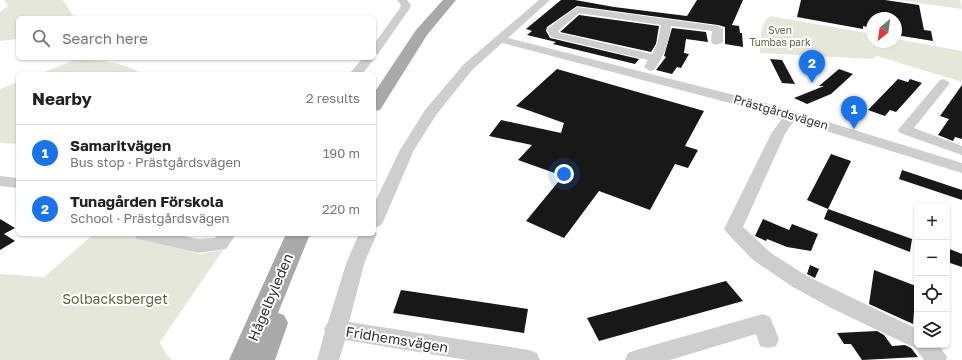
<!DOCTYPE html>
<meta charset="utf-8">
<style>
:root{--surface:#fff;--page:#f6f6f6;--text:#222;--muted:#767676;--line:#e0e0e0;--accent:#1a73e8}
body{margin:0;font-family:"Golos Text",sans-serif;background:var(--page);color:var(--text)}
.controls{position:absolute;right:12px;bottom:12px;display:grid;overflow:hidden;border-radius:6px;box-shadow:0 1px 3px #0004}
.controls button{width:36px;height:36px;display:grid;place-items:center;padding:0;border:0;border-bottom:1px solid var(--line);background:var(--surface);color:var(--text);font:20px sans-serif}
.compass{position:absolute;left:866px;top:12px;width:36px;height:36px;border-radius:50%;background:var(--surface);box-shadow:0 1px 3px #0004;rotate:209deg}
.you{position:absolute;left:564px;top:174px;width:14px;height:14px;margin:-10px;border:3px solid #fff;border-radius:50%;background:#1a73e8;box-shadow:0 0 0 6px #1a73e833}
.badge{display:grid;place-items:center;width:26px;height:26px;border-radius:50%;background:var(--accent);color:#fff;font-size:13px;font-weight:700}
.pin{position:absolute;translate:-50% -33px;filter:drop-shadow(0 1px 2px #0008)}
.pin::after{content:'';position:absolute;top:21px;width:14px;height:12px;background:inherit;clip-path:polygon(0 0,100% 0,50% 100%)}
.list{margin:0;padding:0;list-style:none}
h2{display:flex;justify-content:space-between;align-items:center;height:52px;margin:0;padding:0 16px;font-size:17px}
h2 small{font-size:13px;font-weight:400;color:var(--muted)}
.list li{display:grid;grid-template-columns:26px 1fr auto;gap:12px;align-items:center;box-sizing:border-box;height:56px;padding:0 16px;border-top:1px solid var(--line)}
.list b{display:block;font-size:15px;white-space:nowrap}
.list p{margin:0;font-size:13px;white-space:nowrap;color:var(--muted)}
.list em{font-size:13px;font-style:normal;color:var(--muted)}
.icon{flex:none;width:22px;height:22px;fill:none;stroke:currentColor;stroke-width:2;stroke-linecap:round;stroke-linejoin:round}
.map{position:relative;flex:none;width:962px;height:360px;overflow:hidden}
.search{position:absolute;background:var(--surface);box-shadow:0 1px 3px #0004;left:16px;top:16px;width:360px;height:44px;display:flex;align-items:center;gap:10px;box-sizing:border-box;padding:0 14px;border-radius:6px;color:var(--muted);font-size:15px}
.panel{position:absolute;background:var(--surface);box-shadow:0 1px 3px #0004;left:16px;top:72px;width:360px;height:164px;border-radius:6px}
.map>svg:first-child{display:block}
.green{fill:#e5e7db}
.building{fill:#181818}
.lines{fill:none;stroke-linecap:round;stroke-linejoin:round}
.minor{fill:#cecece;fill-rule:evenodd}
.major{fill:#a9a9a9;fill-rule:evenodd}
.labels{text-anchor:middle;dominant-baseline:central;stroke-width:4;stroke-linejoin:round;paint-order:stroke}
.far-park-label{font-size:10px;fill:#616942;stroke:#fff}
.street-label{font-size:12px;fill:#313131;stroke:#fff}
.near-street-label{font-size:14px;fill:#313131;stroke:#fff}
.near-park-label{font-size:14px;fill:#616942;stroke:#fff}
</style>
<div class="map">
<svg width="962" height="360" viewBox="0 0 962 360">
<rect width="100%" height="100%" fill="#fff"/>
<g class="green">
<path d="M4,0h59l10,16 -5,2h-50v21l-18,2v-29l8,-6z"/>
<path d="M897,0h63l2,9z"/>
<path d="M770,16l102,18v8h24v-3l66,12v31l-85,-26 -5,3 -112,-6c1,-12 -1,-29 10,-37z"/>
<path d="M75,60c23,0 47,1 67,14h-103z"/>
<path d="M18,82v62l-18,-1v-54z"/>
<path d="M94,234h36l5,3 64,17 24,-4 -63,92 6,12 6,6h-172v-86l44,3z"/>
</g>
<g class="building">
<path d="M561,0h14l39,7 73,9 10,-16h46l-11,25 7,1 1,7h2l1,14 -18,-3v-17l-7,-2 -141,-19 -30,21 -1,4 4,7 89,21 -4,5 -82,-20 3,-2 -29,-7 5,-4 -6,-2z"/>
<path d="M801,0h84l34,5 5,25 7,1 2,10 -37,-6v-17h-24v10l-9,-2v3l-66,-12z"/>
<path d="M579,15l80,11 -3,18 -5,8 -91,-20z"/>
<path d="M672,28l34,4 2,10 -22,-3 -2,14 5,1 -8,14 -4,-1 -5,7 -16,-4 10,-13 -2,-1z"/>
<path d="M770,59l12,1 13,24 -13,-1z"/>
<path d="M557,69l147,42 -19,35 13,4 -10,18 -13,-4 -25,46 -51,-19 -35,47 -38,-17 37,-45 -45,-16 14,-15 -43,-9 12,-16 60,13 3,-10 -48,-17z"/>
<path d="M839,69l14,5 -22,20 -24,10 -13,-6 30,-12h-5z"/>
<path d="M898,79l10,3 2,-3 12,4 -26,29 -6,-2 -5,6 -17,-6z"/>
<path d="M962,85v54l-7,-2 -2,4 -15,-6 11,-16 -9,-3z"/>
<path d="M831,154l20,7 -23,48 -21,-9z"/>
<path d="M902,170l60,20v10l-63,-21z"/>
<path d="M828,209l84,30 -2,13 -86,-33z"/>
<path d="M0,219l15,9 -11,6 11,7 -15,9z"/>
<path d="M763,219l26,11 3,-6 26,10 -7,17 -24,-4 -20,-8 -1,2 -11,-5z"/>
<path d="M947,248l15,6v13l-15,-5z"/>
<path d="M810,265l9,4 -4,9 -8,-4z"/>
<path d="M874,270l42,16 -3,38 -44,-20z"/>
<path d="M726,281l17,20 -144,40 -12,-23z"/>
<path d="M401,290l127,19 -4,24 -131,-20z"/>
<path d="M877,331l7,4 8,11 13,-1 6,3 7,9 -56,3 -11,-16h-7l-7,-11z"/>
</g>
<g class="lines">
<g class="minor">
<path d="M397,0h10l4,5 -1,3 -32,46 -4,1v-11l26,-36 1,-3z"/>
<path d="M539,0h11l-42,38 258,65 196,60v10l-168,-52 -9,13 -42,93 28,26 36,23 110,53v16h22l8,12 -1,3h-22l-9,-12 -84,-40 -38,-21 -40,-27 -26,-27 -3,-4 47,-95 12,-17 -281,-74 -30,27 -36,45 -22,35 -31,72 -3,4 -6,2v-24l26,-54 25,-40 39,-46z"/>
<path d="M577,7l141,19 5,3v13l-6,3 -4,-1 -2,-2 1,-11 -41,-5c-2,17 -7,30 -17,44l-4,1 -6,-4 4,-7 -97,-23 -4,-7 1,-2zM579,13l82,12 -4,19 -5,10 -93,-21 -1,-2z"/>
<path d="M374,57l1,1 -13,16h-13l14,-16z"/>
<path d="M944,79l6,4 -36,45 48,18v9l-62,-22 -2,-3 42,-50z"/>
<path d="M0,176l18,2v10l-18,-2z"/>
<path d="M374,229l3,5 -12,27 -16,61 180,28 8,3 3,7h-73l-122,-20 -6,20h-22l8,-29 -1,-2 4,-7 19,-61 12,-27h15z"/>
<path d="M134,234h39l25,5 17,-1 2,-4h19l-10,15 -28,4 -55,-13 -6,-1z"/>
<path d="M763,314l7,3 9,22 -3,7 -8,2 -8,-2 -4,-12 -86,26h-45l3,-7 8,-3z"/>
</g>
<g class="major">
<path d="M443,0h13l-29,35 -47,75 -6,1v-18l42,-63z"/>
<path d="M286,234h24l-32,79 6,2 4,8 -13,37h-46z"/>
</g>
</g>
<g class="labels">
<g class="far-park-label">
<text x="780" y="30">Sven<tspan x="780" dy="12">Tumbas park</tspan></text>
</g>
<g class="street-label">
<text transform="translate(781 112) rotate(16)">Prästgårdsvägen</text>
</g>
<g class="near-street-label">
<text transform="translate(270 297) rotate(-67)">Hågelbyleden</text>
<text transform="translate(397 339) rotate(9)">Fridhemsvägen</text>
</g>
<g class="near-park-label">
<text x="115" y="298">Solbacksberget</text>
</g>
</g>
</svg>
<div class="controls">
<button>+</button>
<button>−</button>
<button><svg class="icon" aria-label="locate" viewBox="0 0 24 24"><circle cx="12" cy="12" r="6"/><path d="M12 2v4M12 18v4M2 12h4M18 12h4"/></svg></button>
<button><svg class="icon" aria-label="layers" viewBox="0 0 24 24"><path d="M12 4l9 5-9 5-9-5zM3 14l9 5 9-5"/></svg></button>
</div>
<svg class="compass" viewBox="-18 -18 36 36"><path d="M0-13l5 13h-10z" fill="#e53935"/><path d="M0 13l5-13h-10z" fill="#767676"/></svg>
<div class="you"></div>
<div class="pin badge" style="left:854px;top:129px">1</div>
<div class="pin badge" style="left:812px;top:83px">2</div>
<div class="search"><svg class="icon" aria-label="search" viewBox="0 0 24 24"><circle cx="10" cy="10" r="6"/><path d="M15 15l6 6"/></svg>Search here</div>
<section class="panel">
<h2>Nearby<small>2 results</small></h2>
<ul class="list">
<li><span class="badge">1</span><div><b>Samaritvägen</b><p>Bus stop · Prästgårdsvägen</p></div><em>190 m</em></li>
<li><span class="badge">2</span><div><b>Tunagården Förskola</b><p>School · Prästgårdsvägen</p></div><em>220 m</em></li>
</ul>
</section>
</div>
